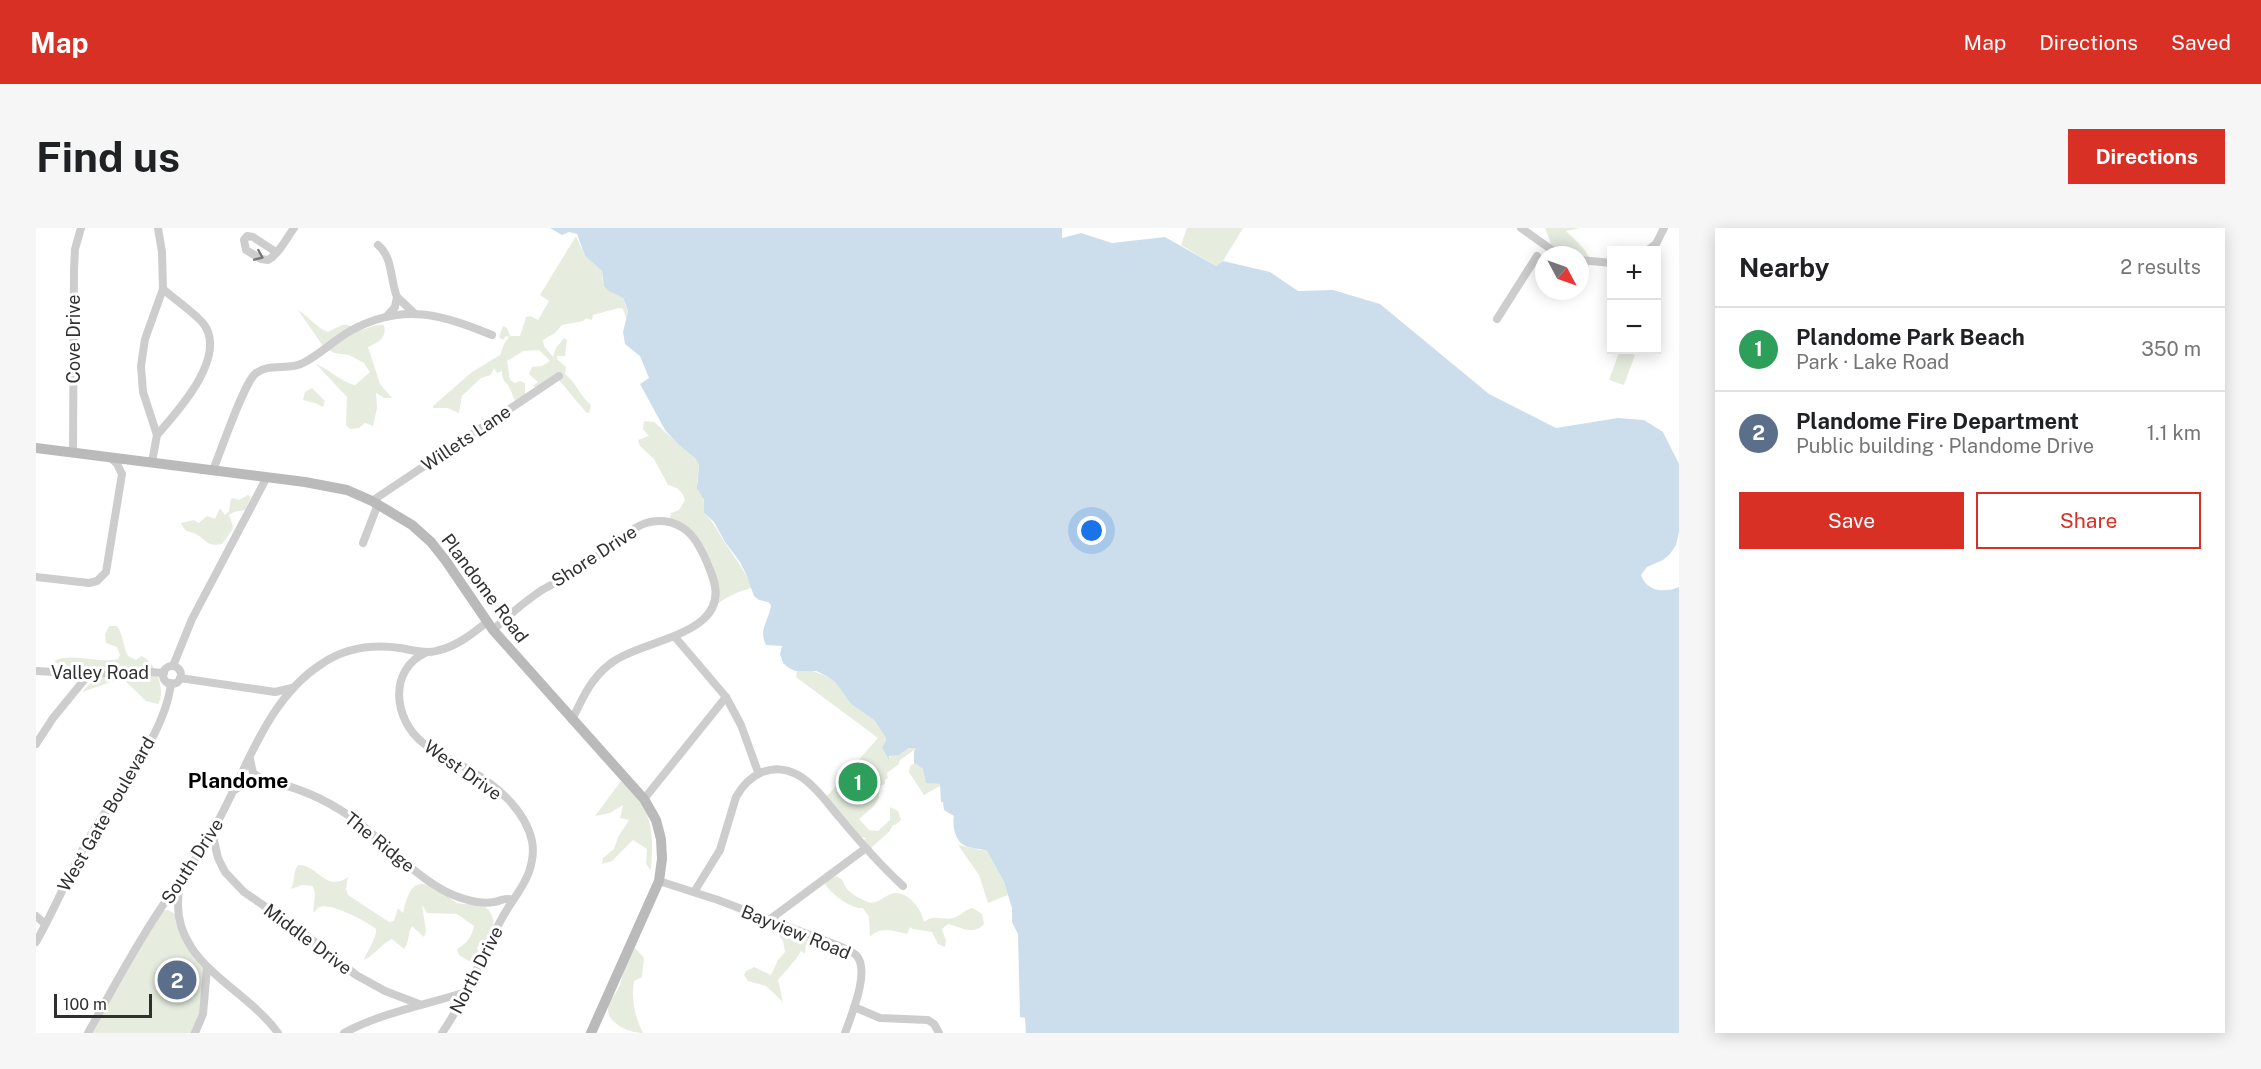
<!DOCTYPE html>
<meta charset="utf-8">
<style>
:root{--surface:#fff;--page:#f6f6f6;--text:#202124;--muted:#757577;--line:#e0e0e0;--accent:#d93025}
body{margin:0;font-family:"Public Sans",sans-serif;background:var(--page);color:var(--text)}
.controls{position:absolute;right:18px;top:18px;display:grid;overflow:hidden;border-radius:0px;box-shadow:0 3px 15px #0003}
.controls button{width:54px;height:54px;display:grid;place-items:center;padding:0;border:0;border-bottom:2px solid var(--line);background:var(--surface);color:var(--text);font:30px sans-serif}
.compass{position:absolute;left:1499px;top:18px;width:54px;height:54px;border-radius:50%;background:var(--surface);box-shadow:0 3px 15px #0003;rotate:131deg}
.scale{position:absolute;left:18px;bottom:15px;width:98px;box-sizing:border-box;padding-left:6px;border:3px solid #303030;border-top:0;font-size:16px;line-height:21px;white-space:nowrap;color:#303030;-webkit-text-stroke:4px #fff;paint-order:stroke}
.you{position:absolute;left:1056px;top:303px;width:21px;height:21px;margin:-15px;border:4px solid #fff;border-radius:50%;background:#1a73e8;box-shadow:0 0 0 9px #1a73e833}
.badge{display:grid;place-items:center;width:39px;height:39px;border-radius:50%;background:var(--accent);color:#fff;font-size:20px;font-weight:700}
.pin{position:absolute;translate:-50% -50%;border:3px solid #fff;box-shadow:0 2px 6px #0006}
.list{margin:0;padding:0;list-style:none}
h2{display:flex;justify-content:space-between;align-items:center;height:78px;margin:0;padding:0 24px;font-size:26px}
h2 small{font-size:20px;font-weight:400;color:var(--muted)}
.list li{display:grid;grid-template-columns:39px 1fr auto;gap:18px;align-items:center;box-sizing:border-box;height:84px;padding:0 24px;border-top:2px solid var(--line)}
.list b{display:block;font-size:22px;white-space:nowrap}
.list p{margin:0;font-size:20px;white-space:nowrap;color:var(--muted)}
.list em{font-size:20px;font-style:normal;color:var(--muted)}
.actions{display:flex;gap:12px;padding:18px 24px}
.actions a{flex:1;padding:14px 0;border:2px solid var(--accent);border-radius:0px;text-align:center;font-size:21px;color:var(--accent)}
.actions .main{background:var(--accent);color:#fff}
.map{position:relative;flex:none;width:1643px;height:805px;overflow:hidden;border-radius:0px}
header{display:flex;align-items:center;gap:36px;box-sizing:border-box;height:84px;padding:0 30px;background:var(--accent);color:#fff}
header strong{font-size:28px}
nav{display:flex;gap:33px;margin-inline-start:auto;font-size:21px}
.intro{display:flex;align-items:center;justify-content:space-between;box-sizing:border-box;height:144px;padding:0 36px}
h1{margin:0;font-size:42px}
.button{padding:15px 27px;border-radius:0px;background:var(--accent);color:#fff;font-size:21px;font-weight:700}
main{display:flex;gap:36px;padding:0 36px}
aside{flex:1;background:var(--surface);border-radius:0px;box-shadow:0 3px 15px #0003}
.map>svg:first-child{display:block}
.green{fill:#e6eddf}
.water{fill:#ccdeec}
.lines{fill:none;stroke-linecap:round;stroke-linejoin:round}
.minor{stroke:#cdcdcd;stroke-width:8}
.secondary{stroke:#bababa;stroke-width:10}
.oneway{stroke:#777}
.labels{text-anchor:middle;dominant-baseline:central;stroke-width:6;stroke-linejoin:round;paint-order:stroke}
.street-label{font-size:18px;fill:#303030;stroke:#fff}
.quarter-label{font-size:21px;font-weight:bold;fill:#000;stroke:#fff}
</style>
<header>
<strong>Map</strong>
<nav><a>Map</a><a>Directions</a><a>Saved</a></nav>
</header>
<div class="intro"><h1>Find us</h1><a class="button">Directions</a></div>
<main>
<div class="map">
<svg width="1643" height="805" viewBox="0 0 1643 805">
<rect width="100%" height="100%" fill="#fff"/>
<g class="green">
<path d="M1151,0h56l-20,33 -7,5 -35,-21z"/>
<path d="M1509,0h35l-14,3c10,11 38,30 14,43v-19h-28l3,-1z"/>
<path d="M540,8l9,20 17,15c0,19 7,18 21,27l5,14 -1,9 -4,-12 -4,-1 -26,7 -1,5 -6,-2 -3,3 -21,4 -7,8 -12,7 1,6 9,11 3,-9 8,-10 3,2 -2,16h-8v3l9,8 -1,7c10,7 15,22 26,31l-2,8h-2c-11,-11 -18,-23 -29,-33l-22,8 -3,-2 5,-4 -9,-8 3,-7 10,-1 8,-5 -11,-11 -16,1 -16,10 3,19 5,3 5,-2 5,2v16l-8,4c-4,-5 -4,-8 -7,-14 -3,-8 -8,-6 -8,-18l-5,2 -3,-5 -3,7 -10,3 -19,18 -3,17 -12,-5h-14v-2l39,-34 28,-17 4,-11 5,-7 -3,-1 -3,4 -4,-3 4,-11 4,2 3,8h10l6,-19 4,-1 8,4 11,-19 -9,-6z"/>
<path d="M262,82c10,6 20,19 30,22 14,-6 16,-12 30,-1 9,-2 16,-7 26,-6 3,13 -5,17 -16,22l12,37 12,14h-8l-8,-5 1,15 -4,18 -8,-3 -6,5 -9,1 -4,-4 1,-28 -31,-33c13,5 25,18 39,21l15,-13 -6,-9 -15,-8 -15,-2 -11,-7z"/>
<path d="M1584,122l15,5 -11,30 -15,-5z"/>
<path d="M276,160l13,13 -2,6 -8,-4 -12,-3 2,-8z"/>
<path d="M608,193l10,1 41,36 4,7 -2,18 7,18v12c10,9 13,18 20,28 10,16 21,29 28,47 -16,4 -27,9 -39,20l2,-5 -14,-53 -31,-32 1,-5 8,-3 6,-10c-2,-9 -8,-13 -17,-15l-14,-26 -14,-13 -2,-6 11,-4 -6,-7z"/>
<path d="M212,267l3,2 -6,13 -11,2 -5,3 4,11 -1,4 -10,14c-16,3 -15,-4 -26,-10 -8,-3 -12,-2 -15,-11l13,-3 5,3 8,-7 8,3 5,-11 5,7 4,-4 2,-12 2,-1 6,2z"/>
<path d="M73,398h8c6,8 6,20 11,30l8,4 5,-4c14,4 26,36 17,48l-12,-3 -24,-23 -40,14 15,-16 -34,-9 -9,-6c19,-9 42,3 64,-2l2,-4 -3,-8 -11,-4 -1,-8z"/>
<path d="M773,442l18,6 8,6 16,22 23,16 12,18v3l-4,6 7,11 2,-3h8l10,-7h8l-17,12 -1,4 -12,9 1,5 -3,2v4l-6,2v12l-5,8 -15,13 10,11 9,1 12,-11v-13l8,4 3,9 -6,5h-2l-4,7 -17,15v3l-8,-10 2,-2 -6,-1 -5,-5 -28,-36 51,-58 -82,-61 1,-6z"/>
<path d="M878,535l9,6 8,14 9,1v2l-16,9 -15,-23 1,-6z"/>
<path d="M585,553c32,29 33,49 30,89l-5,-6 1,-15 -14,-9 -21,21 -10,3 1,-6 11,-9 4,-12 11,-17 -9,-2 3,-13 -13,8 -15,3z"/>
<path d="M922,617l29,6 17,31 4,13 -20,8 -9,-28z"/>
<path d="M262,637c20,-1 27,28 50,12l-2,12 2,6 41,27 5,-1 4,-13 5,5c6,-27 13,-38 39,-21 5,3 10,8 15,11 6,2 13,0 19,0 13,2 21,16 16,28 -4,8 -6,13 -15,16l3,11 -3,4 -8,-1 -10,-6 -2,-6c9,-5 15,-12 17,-23l-17,-12 -30,-1 -5,-8 4,26 -2,6 -12,-11c-5,8 -2,16 -8,23l-12,-10c-11,5 -17,16 -28,21 3,-10 13,-21 12,-31 -8,-7 -46,-27 -56,-22 -3,1 -4,4 -7,6l2,-19 -2,-8 -11,-1 -11,4c4,-9 2,-17 7,-24z"/>
<path d="M800,648c9,3 6,7 11,13 4,5 15,11 21,13 10,3 17,-8 27,-9 14,-1 27,17 29,29 10,-9 21,0 32,-5 7,-3 9,-8 17,-9l9,6 2,10c-10,12 -23,3 -36,0l-6,5 4,12 -1,6 -7,-3 -6,-12 -19,-3 -3,-2 -3,7c-12,-3 -28,-8 -37,3l-1,-20 -6,-9c-12,1 -31,-13 -38,-24l4,-5z"/>
<path d="M132,682l11,6 28,52 -1,16 -11,49h-107l71,-122z"/>
<path d="M748,700l32,14 -10,3 -1,9 -4,-3 -5,8 -18,21 5,22 -17,-16 -18,-5 -4,-6 2,-4 8,-4 17,8 7,-15 7,-8 -2,-11 -5,-7 2,-5z"/>
<path d="M599,720l9,10 -2,19 -8,4c-3,18 1,36 9,52 -13,0 -36,-9 -35,-25 1,-8 8,-14 11,-21 5,-13 6,-29 16,-39z"/>
</g>
<path class="water" d="M514,0h512v10l19,-5 31,10 53,-6 51,29 7,-5 47,11 28,19 35,-1 47,14 109,90 67,34 62,-10 26,2 19,12 16,32v68l-3,13 -6,9 -7,6 -16,7 -6,8c6,17 24,18 38,12v446h-653l-1,-15 -5,-1 -2,-83 -6,-12v-14l-8,-26 -17,-31c-7,-3 -19,-2 -25,-7 -7,-5 -10,-20 -8,-28l-10,-6 -1,-8h-2l-1,-18 -14,-1 -3,-14 -9,-6v-12l2,-3h-7l-10,7 -10,1v4l-7,-13 4,-6v-3l-12,-18 -23,-16 -16,-22 -8,-6 -11,-5h-21l-6,-3 -6,-5 -3,-9 2,-8 -16,-1c-8,-16 3,-24 5,-40l-3,-3 -9,-2 -5,-4 -8,-22 -6,-12 -15,-20 -11,-20 -10,-9v-13l-7,-12 2,-23 -4,-7 -17,-14 -13,-14 -25,-46 9,-6 -9,-22 -15,-12 -2,-12 5,-20 -2,-7 -3,-7 -14,-7 -5,-5 -2,-15 -17,-15 -8,-22 -8,-2 -7,3z"/>
<g class="lines">
<g class="minor">
<path d="M1485,0l31,22 13,5"/>
<path d="M342,17c15,12 12,35 19,52"/>
<path d="M1612,22l8,-6 8,-16"/>
<path d="M240,24l-23,-15 -6,-1 -3,4 2,10 15,9 7,1c11,-6 18,-21 26,-32"/>
<path d="M1544,32l32,3"/>
<path d="M351,88l8,-9 2,-10 17,16"/>
<path d="M1461,91l40,-63"/>
<path d="M121,207c20,-23 69,-76 48,-109 -6,-10 -31,-27 -42,-37"/>
<path d="M37,223l1,-181 1,-21 6,-21"/>
<path d="M116,234l5,-27 -14,-43 -2,-26 4,-27 18,-50 -1,-37 -4,-24"/>
<path d="M177,242c8,-19 30,-85 42,-96 13,-12 34,-3 48,-11 18,-9 32,-24 49,-33 51,-28 91,-15 140,5"/>
<path d="M336,273l187,-125"/>
<path d="M327,315l15,-39"/>
<path d="M0,349l53,6 8,-2 9,-9 16,-98 -5,-10 -6,-6"/>
<path d="M457,402c16,-15 31,-28 49,-40 12,-7 25,-13 36,-20 22,-14 39,-33 63,-45 15,-7 33,-5 46,6 11,9 18,26 23,39 30,66 -66,67 -100,94 -19,14 -28,35 -38,56"/>
<path d="M639,409l51,60 15,28 17,47"/>
<path d="M391,424c-39,17 -34,67 -4,91 13,10 29,17 43,25 27,15 59,40 66,73 2,10 0,22 -3,31 -6,17 -20,32 -28,48 -20,37 -35,78 -59,113"/>
<path d="M137,438l19,-47 75,-142"/>
<circle cx="136" cy="447" r="9"/>
<path d="M0,443l53,3 48,-3 27,2"/>
<path d="M144,450l95,14 17,-4"/>
<path d="M0,516l17,-26 36,-44"/>
<path d="M214,531l3,14 10,7"/>
<path d="M200,561c14,-11 28,-10 44,-5 28,7 55,21 78,38 28,22 52,49 83,67 14,8 37,16 53,13 7,-1 10,-5 18,-2"/>
<path d="M608,571l82,-102"/>
<path d="M176,604l6,26 7,14 19,20 53,36 59,47 29,16 34,13"/>
<path d="M623,653l59,19 121,46c5,2 12,5 17,9 15,15 -5,61 -11,78"/>
<path d="M144,657c-16,76 63,99 98,148"/>
<path d="M658,664l26,-42 16,-53c13,-23 36,-36 62,-22 16,9 30,29 42,43 20,24 40,47 63,68"/>
<path d="M0,688l9,8"/>
<path d="M733,692l97,-72"/>
<path d="M0,714c19,-33 33,-69 52,-102 26,-47 77,-103 83,-157"/>
<path d="M818,779l26,11 48,2 6,4 5,9"/>
<path d="M52,805c23,-41 45,-83 71,-122 17,-26 37,-51 53,-79 33,-56 52,-132 111,-169 24,-16 49,-19 77,-15 12,2 25,6 36,3 20,-4 36,-17 51,-29"/>
<path d="M159,805l8,-19 4,-46"/>
<path d="M308,805c37,-20 81,-28 122,-41"/>
</g>
<path class="secondary" d="M0,220l269,34 42,8 25,11 40,24 19,17 15,19 47,69 151,169 12,21 5,19 1,20 -3,22 -68,152"/>
</g>
<defs><path id="oneway-chevron" d="M-2-3.5L2.5 0L-2 3.5" fill="none" stroke-width="1.6" stroke-linecap="round" stroke-linejoin="round" transform="scale(1.5)"/></defs>
<use class="oneway" href="#oneway-chevron" transform="translate(223 28) rotate(23)"/>
<g class="labels">
<g class="street-label">
<text transform="translate(37 111) rotate(-90)">Cove Drive</text>
<text transform="translate(430 210) rotate(-34)">Willets Lane</text>
<text transform="translate(558 328) rotate(-33)">Shore Drive</text>
<text transform="translate(449 360) rotate(53)">Plandome Road</text>
<text x="64" y="444">Valley Road</text>
<text transform="translate(427 542) rotate(35)">West Drive</text>
<text transform="translate(70 586) rotate(-60)">West Gate Boulevard</text>
<text transform="translate(344 614) rotate(39)">The Ridge</text>
<text transform="translate(156 633) rotate(-57)">South Drive</text>
<text transform="translate(760 704) rotate(22)">Bayview Road</text>
<text transform="translate(272 711) rotate(37)">Middle Drive</text>
<text transform="translate(440 742) rotate(-63)">North Drive</text>
</g>
<g class="quarter-label">
<text x="202" y="552">Plandome</text>
</g>
</g>
</svg>
<div class="controls">
<button>+</button>
<button>−</button>
</div>
<svg class="compass" viewBox="-18 -18 36 36"><path d="M0-13l5 13h-10z" fill="#e53935"/><path d="M0 13l5-13h-10z" fill="#757577"/></svg>
<div class="scale">100 m</div>
<div class="you"></div>
<div class="pin badge" style="left:822px;top:554px;background:#2e9e5b">1</div>
<div class="pin badge" style="left:141px;top:752px;background:#5c6f8a">2</div>
</div>
<aside>
<h2>Nearby<small>2 results</small></h2>
<ul class="list">
<li><span class="badge" style="background:#2e9e5b">1</span><div><b>Plandome Park Beach</b><p>Park · Lake Road</p></div><em>350 m</em></li>
<li><span class="badge" style="background:#5c6f8a">2</span><div><b>Plandome Fire Department</b><p>Public building · Plandome Drive</p></div><em>1.1 km</em></li>
</ul>
<div class="actions"><a class="main">Save</a><a>Share</a></div>
</aside>
</main>
